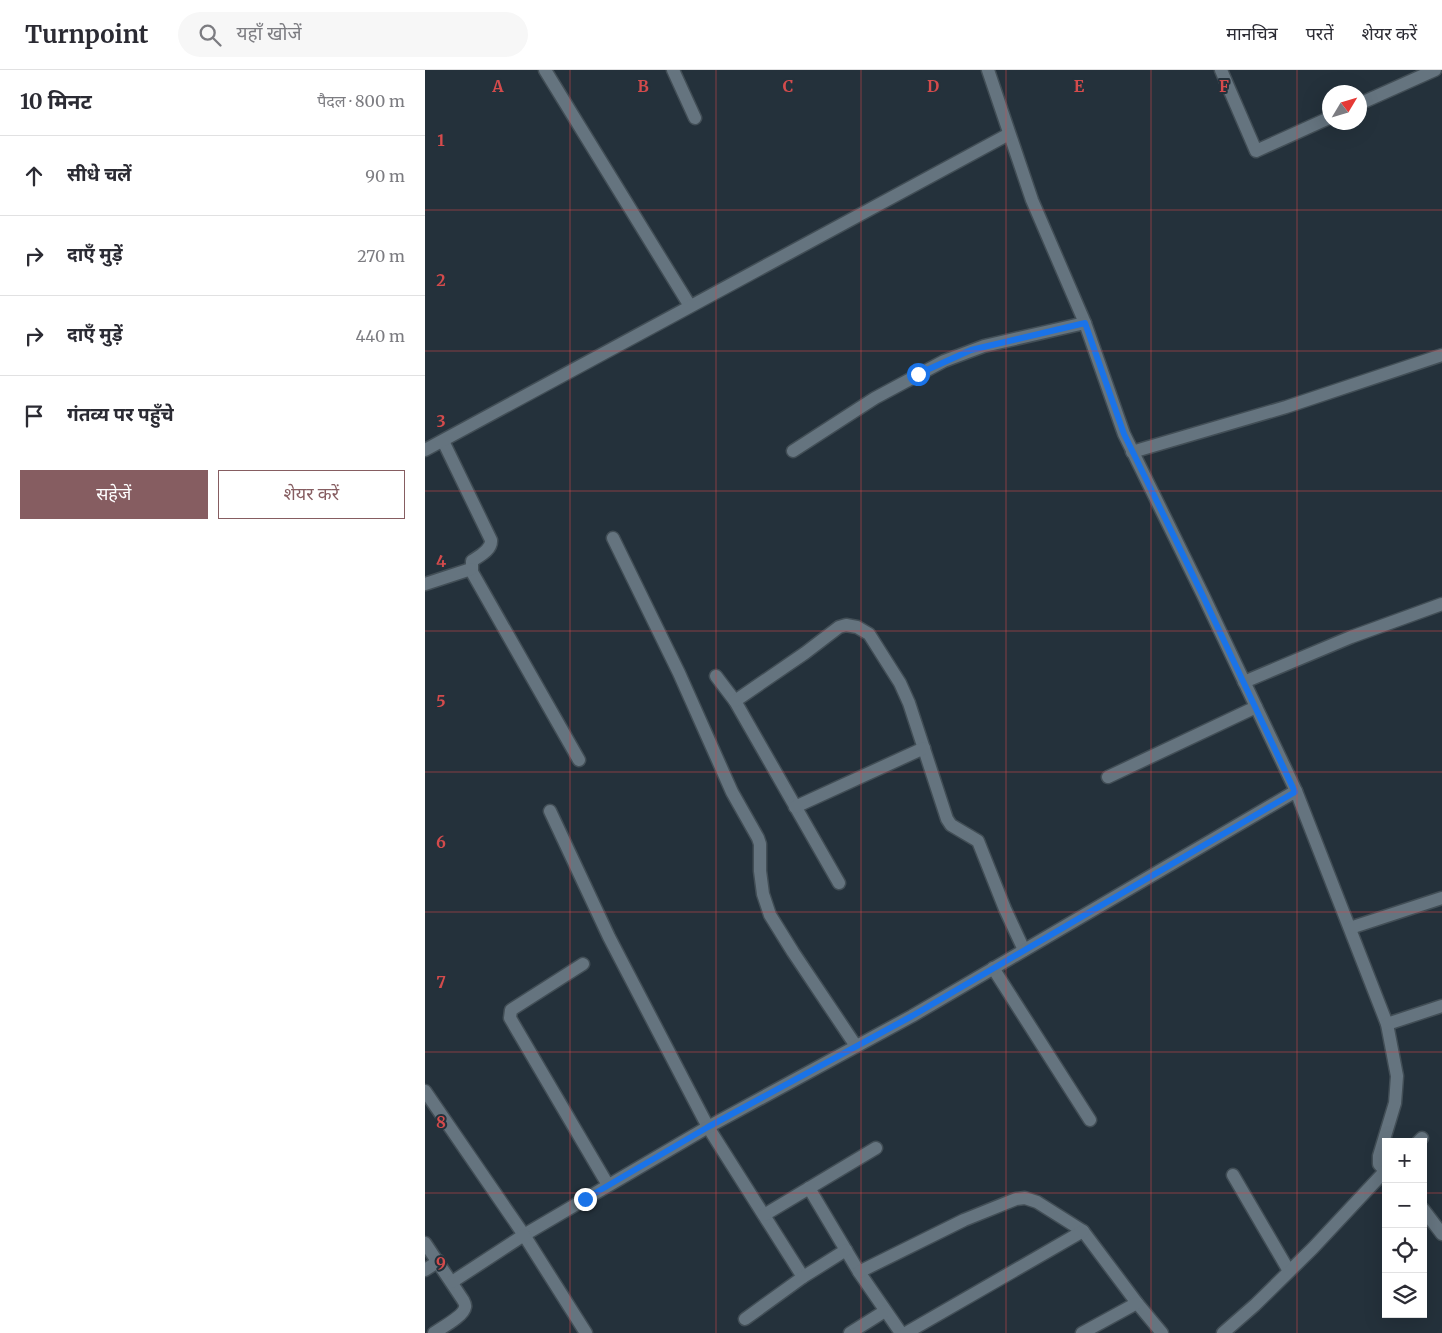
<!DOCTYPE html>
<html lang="hi">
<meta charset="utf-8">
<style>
:root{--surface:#fff;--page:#f7f7f7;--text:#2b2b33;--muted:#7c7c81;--line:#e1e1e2;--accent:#865d61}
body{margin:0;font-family:Merriweather,"Noto Sans Devanagari",serif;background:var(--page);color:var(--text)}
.controls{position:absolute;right:15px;bottom:15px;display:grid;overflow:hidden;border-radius:0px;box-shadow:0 5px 20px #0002}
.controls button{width:45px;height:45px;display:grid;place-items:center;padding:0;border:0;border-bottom:1px solid var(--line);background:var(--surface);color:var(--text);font:25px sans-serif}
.compass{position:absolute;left:897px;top:15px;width:45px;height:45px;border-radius:50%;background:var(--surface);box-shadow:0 5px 20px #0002;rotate:52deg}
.stop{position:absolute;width:15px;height:15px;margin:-11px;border:4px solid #1a73e8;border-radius:50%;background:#fff}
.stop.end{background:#1a73e8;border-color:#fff;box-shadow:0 1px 5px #0008}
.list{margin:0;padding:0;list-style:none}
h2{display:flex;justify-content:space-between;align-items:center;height:65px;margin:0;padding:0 20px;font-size:21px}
h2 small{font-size:16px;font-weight:400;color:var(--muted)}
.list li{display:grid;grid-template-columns:32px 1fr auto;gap:15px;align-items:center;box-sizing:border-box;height:80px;padding:0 20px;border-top:1px solid var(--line)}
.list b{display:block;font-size:19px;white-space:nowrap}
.list em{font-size:16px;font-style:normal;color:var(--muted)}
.actions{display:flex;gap:10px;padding:15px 20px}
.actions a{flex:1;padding:11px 0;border:1px solid var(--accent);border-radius:0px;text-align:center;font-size:18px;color:var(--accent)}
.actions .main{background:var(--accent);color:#fff}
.icon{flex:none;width:28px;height:28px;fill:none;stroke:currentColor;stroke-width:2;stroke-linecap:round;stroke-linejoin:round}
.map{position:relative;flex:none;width:1017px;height:1263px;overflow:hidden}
header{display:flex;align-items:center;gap:30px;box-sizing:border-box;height:70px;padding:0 25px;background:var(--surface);border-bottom:1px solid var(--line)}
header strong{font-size:24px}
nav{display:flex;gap:28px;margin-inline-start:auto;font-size:18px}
.search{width:350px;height:45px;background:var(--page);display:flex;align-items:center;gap:12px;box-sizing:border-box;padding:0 18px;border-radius:28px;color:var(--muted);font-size:19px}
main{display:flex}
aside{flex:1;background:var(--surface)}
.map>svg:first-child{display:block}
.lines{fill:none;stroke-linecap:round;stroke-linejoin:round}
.minor-casing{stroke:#424e56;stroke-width:15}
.minor{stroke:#65747f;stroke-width:12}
.route{stroke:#1a73e8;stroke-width:6}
.grid{fill:none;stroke:#d44b4c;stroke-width:1;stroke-opacity:0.55}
.grid-label{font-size:16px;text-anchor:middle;font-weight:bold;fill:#d44b4c;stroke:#24313b;stroke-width:4;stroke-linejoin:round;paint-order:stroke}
</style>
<header>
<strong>Turnpoint</strong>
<div class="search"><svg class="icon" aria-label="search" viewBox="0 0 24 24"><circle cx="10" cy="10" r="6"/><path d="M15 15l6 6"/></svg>यहाँ खोजें</div>
<nav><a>मानचित्र</a><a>परतें</a><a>शेयर करें</a></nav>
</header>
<main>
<aside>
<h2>10 मिनट<small>पैदल · 800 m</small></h2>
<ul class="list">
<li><svg class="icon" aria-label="ahead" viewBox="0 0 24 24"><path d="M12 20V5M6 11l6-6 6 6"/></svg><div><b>सीधे चलें</b></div><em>90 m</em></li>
<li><svg class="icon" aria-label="right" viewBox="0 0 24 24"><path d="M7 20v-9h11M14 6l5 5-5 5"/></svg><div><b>दाएँ मुड़ें</b></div><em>270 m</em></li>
<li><svg class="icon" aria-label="right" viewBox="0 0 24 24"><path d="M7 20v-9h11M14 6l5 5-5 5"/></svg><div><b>दाएँ मुड़ें</b></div><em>440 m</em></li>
<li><svg class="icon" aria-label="arrive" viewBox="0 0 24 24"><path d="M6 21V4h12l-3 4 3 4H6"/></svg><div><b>गंतव्य पर पहुँचे</b></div></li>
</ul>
<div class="actions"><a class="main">सहेजें</a><a>शेयर करें</a></div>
</aside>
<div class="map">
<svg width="1017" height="1263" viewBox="0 0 1017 1263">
<rect width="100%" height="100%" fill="#24313b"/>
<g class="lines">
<g class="minor-casing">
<g id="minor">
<path d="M120,0l145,236"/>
<path d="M248,0l22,48"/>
<path d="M563,0l44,130 53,123 39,111 79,161 93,196 91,233 10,52 -1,14 -1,13 -16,53v8l7,8"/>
<path d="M796,0l35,81 73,-33"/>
<path d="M934,34l76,-34"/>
<path d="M18,371l48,99c1,10 -12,16 -19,21v11l107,188"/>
<path d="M0,380l584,-316"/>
<path d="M368,381l82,-53 69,-37 40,-15 101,-23"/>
<path d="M707,382l154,-45 156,-52"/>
<path d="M188,468l66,135 53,119 26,46 2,6v27l3,23 7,21 23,37 63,94"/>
<path d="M0,514l46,-15"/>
<path d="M291,606l19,25 104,182"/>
<path d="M819,612l107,-45 91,-33"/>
<path d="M310,631l70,-48 34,-26 7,-2 11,2 12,7 31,49 9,20 38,116 4,6 27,16 27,68 19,41"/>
<path d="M683,707l148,-70"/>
<path d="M370,737l129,-59"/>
<path d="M125,741l59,126 99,190 95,150"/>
<path d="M925,858l92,-30"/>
<path d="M158,894l-72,46 -1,8 98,167"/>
<path d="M568,898l97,152"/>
<path d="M962,954l55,-18"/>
<path d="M0,1021l99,144 184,-108 204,-111 384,-225"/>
<path d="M993,1072l4,-4"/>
<path d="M808,1105l56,96"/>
<path d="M384,1118l50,84 42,61"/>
<path d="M998,1139l19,25"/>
<path d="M339,1145l112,-67"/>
<path d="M0,1173l38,57c1,2 3,5 2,7 -1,9 -24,21 -31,26"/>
<path d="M0,1200l14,-9"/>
<path d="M434,1202l105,-52 52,-21 9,-1 12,4 46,29 54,72 25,30"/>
<path d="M27,1212l72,-47 62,98"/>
<path d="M320,1249l58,-42 43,-27"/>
<path d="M425,1263l35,-22"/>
<path d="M481,1263l177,-102"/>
<path d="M657,1263l55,-30"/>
<path d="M798,1263l32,-28 58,-57 73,-78"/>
</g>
</g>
<use href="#minor" class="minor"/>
</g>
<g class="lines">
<path class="route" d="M160,1129l123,-72 204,-111 383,-224 -92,-196 -79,-162 -39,-111 -114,27 -53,24"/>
</g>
<path class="grid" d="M145,0v1263M291,0v1263M436,0v1263M581,0v1263M726,0v1263M872,0v1263M0,140h1017M0,281h1017M0,421h1017M0,561h1017M0,702h1017M0,842h1017M0,982h1017M0,1123h961M998,1123h19"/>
<g class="grid-label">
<text x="73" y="22">A</text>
<text x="218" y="22">B</text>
<text x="363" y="22">C</text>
<text x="508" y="22">D</text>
<text x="654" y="22">E</text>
<text x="799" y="22">F</text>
<text x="16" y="76">1</text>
<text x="16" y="216">2</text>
<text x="16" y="357">3</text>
<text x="16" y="497">4</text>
<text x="16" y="637">5</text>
<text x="16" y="778">6</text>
<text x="16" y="918">7</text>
<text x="16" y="1058">8</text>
<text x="16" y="1199">9</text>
</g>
</svg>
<div class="controls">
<button>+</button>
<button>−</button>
<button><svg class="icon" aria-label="locate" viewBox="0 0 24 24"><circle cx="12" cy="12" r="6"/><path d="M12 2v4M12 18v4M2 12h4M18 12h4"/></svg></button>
<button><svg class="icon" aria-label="layers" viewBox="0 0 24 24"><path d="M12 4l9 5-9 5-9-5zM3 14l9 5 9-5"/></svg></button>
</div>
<svg class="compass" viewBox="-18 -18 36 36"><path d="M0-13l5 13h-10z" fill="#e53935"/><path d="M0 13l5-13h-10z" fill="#7c7c81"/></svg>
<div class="stop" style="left:493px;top:304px"></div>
<div class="stop end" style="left:160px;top:1129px"></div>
</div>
</main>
